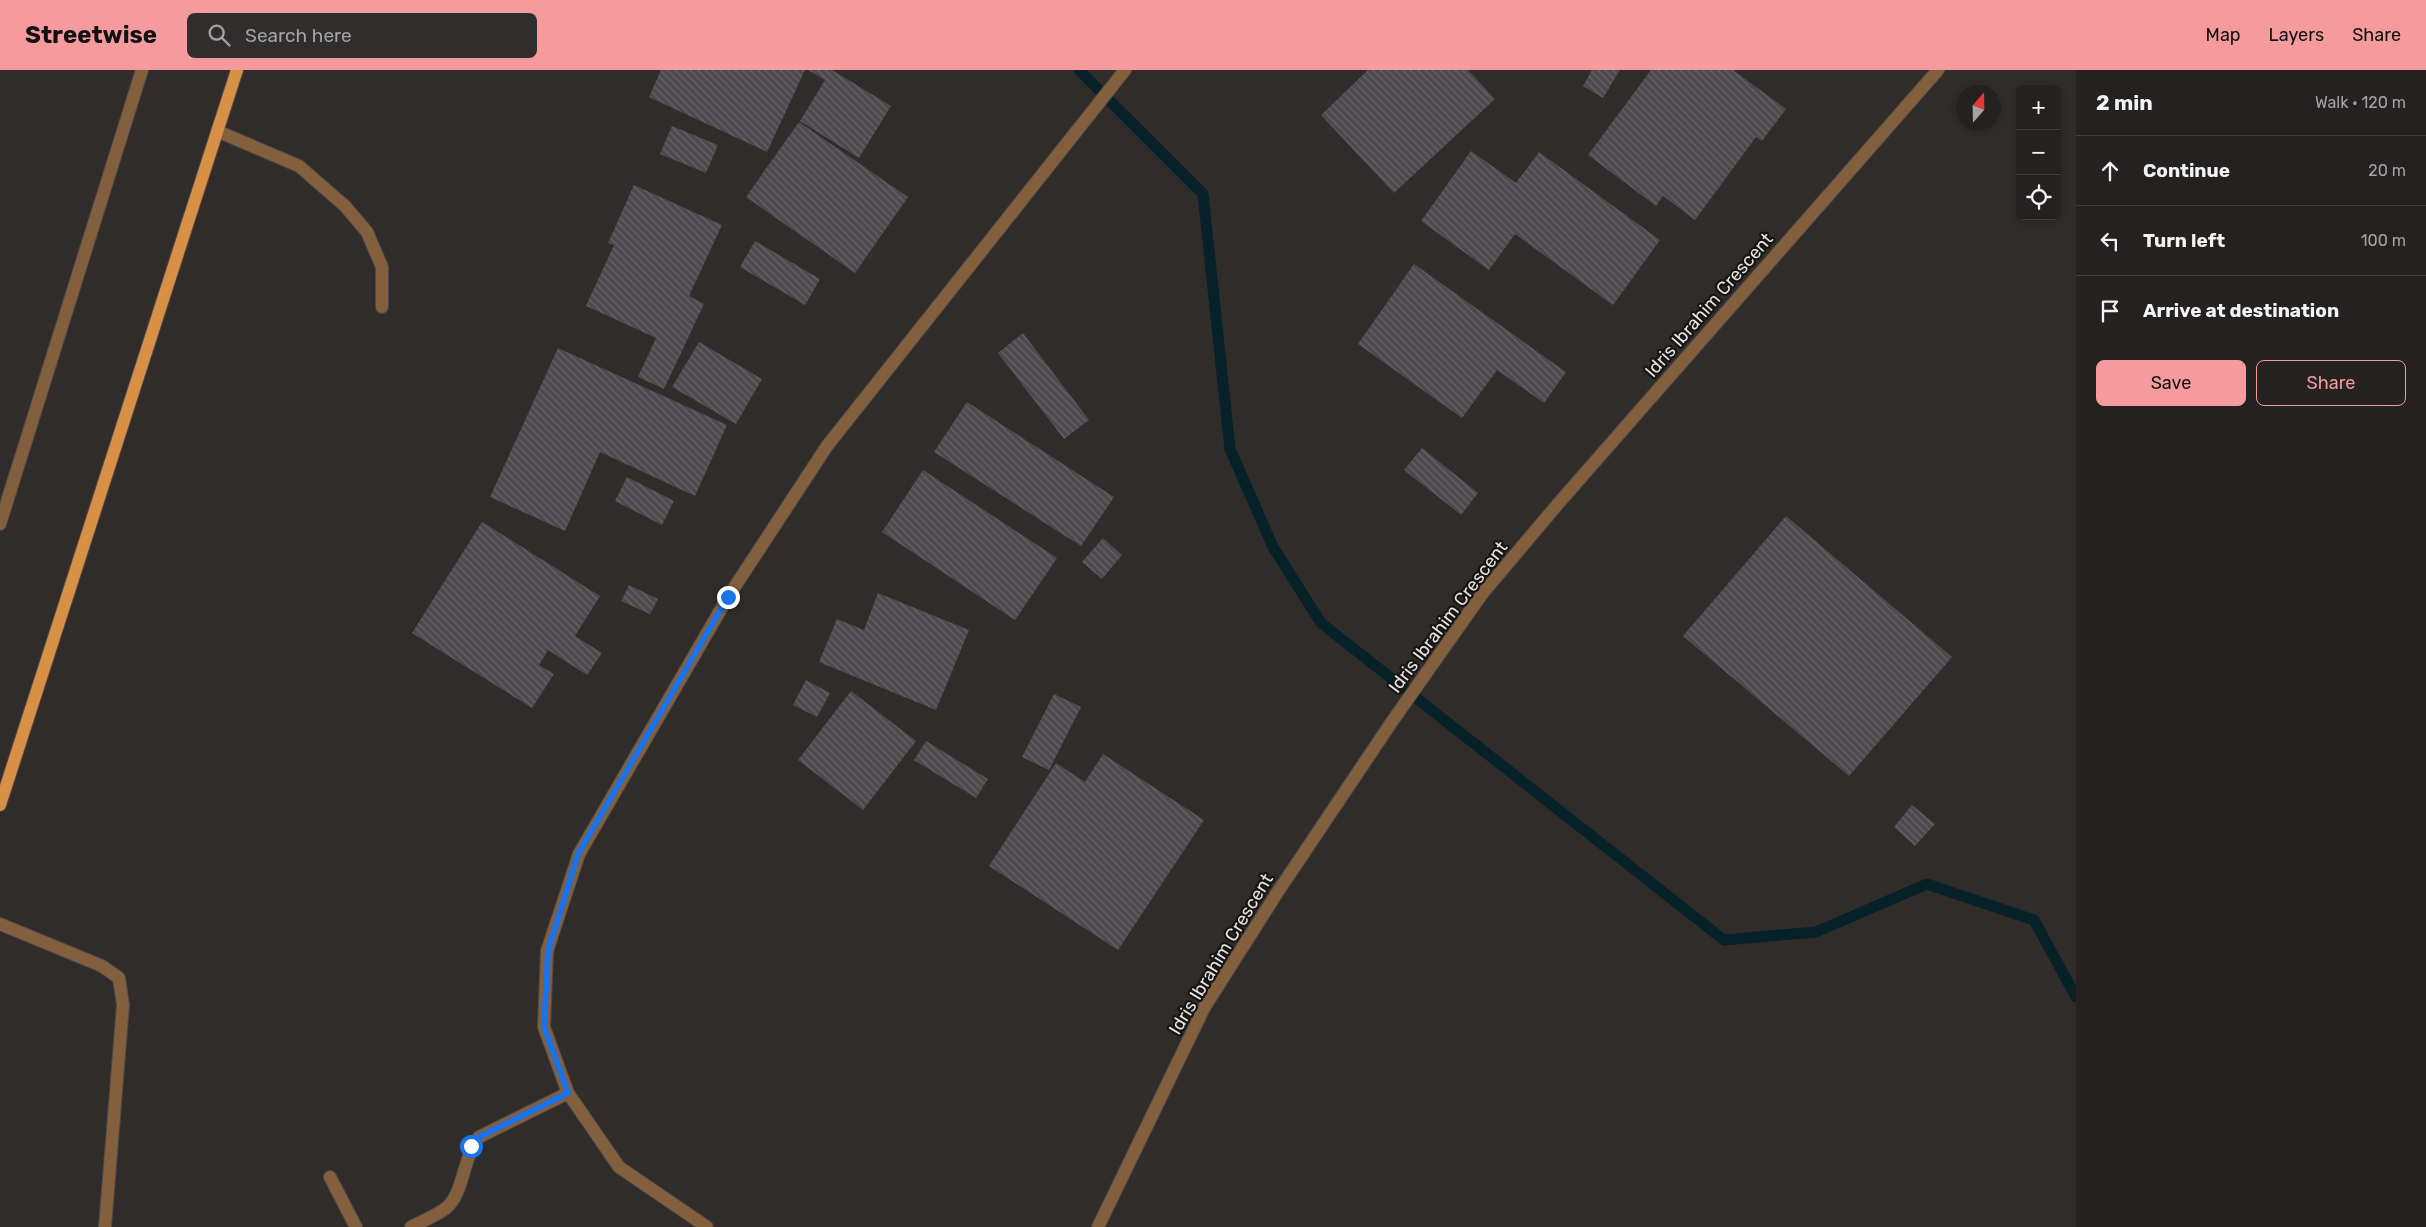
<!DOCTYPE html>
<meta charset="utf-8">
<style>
:root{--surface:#242120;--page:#302e2d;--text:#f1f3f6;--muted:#a3a3a5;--line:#413e3e;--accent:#f59b9d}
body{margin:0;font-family:Rubik,sans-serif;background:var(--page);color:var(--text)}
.controls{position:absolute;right:15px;top:15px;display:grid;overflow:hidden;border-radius:8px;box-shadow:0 2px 8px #0003}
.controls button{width:45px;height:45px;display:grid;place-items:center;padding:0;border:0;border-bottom:1px solid var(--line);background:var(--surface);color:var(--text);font:25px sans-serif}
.compass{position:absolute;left:1956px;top:15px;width:45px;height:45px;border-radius:50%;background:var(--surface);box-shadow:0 2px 8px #0003;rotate:20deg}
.stop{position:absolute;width:15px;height:15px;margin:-11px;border:4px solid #1a73e8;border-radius:50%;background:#fff}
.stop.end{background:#1a73e8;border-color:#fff;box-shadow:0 1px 5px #0008}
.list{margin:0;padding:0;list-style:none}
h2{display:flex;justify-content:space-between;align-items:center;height:65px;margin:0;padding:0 20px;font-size:21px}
h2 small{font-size:16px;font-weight:400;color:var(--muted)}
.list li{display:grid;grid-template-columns:32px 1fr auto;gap:15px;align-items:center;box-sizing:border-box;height:70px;padding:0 20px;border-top:1px solid var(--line)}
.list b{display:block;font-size:19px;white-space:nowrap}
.list em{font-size:16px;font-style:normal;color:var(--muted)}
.actions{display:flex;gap:10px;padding:15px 20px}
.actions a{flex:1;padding:11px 0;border:1px solid var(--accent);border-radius:8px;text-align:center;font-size:18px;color:var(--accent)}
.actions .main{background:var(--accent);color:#111}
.icon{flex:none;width:28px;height:28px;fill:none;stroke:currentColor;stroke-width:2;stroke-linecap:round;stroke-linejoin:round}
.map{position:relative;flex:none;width:2076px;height:1157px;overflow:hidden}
header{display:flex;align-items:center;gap:30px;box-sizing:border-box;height:70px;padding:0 25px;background:var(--accent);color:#111}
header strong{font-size:24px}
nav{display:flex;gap:28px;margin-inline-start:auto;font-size:18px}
.search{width:350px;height:45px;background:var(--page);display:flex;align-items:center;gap:12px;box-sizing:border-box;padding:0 18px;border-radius:8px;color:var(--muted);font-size:19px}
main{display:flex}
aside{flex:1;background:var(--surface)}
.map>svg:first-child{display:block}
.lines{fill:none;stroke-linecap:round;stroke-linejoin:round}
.stream{stroke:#072129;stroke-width:11}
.building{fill:url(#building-back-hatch)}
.lane-casing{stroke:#4d4948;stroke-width:14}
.street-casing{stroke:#4d4948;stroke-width:14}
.primary-casing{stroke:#4d4948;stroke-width:14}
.lane{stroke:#835f3e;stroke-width:12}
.street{stroke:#835f3e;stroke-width:12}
.primary{stroke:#d88f46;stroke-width:12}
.route{stroke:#1a73e8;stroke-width:6}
.labels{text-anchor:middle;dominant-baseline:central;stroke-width:4.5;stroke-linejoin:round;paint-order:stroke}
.street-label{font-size:18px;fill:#e7e4e3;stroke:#171514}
</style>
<header>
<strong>Streetwise</strong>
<div class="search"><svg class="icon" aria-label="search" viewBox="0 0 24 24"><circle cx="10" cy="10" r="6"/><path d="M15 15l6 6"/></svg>Search here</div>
<nav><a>Map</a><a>Layers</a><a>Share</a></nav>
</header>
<main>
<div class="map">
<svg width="2076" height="1157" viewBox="0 0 2076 1157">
<defs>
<pattern id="building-back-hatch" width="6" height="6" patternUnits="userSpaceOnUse" patternTransform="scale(1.25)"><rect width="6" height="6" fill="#4c4a4e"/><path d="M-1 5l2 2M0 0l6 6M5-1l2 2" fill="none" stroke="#666467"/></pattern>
</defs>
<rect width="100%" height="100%" fill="#302c2a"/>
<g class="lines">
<path class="stream" d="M1079,0l124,124 27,255 43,98 48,76 403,317 92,-8 111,-48 107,36 42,77"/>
</g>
<g class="building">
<path d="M661,0h144l-38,82 -118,-55z"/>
<path d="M808,0h24l59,36 -32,52 -59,-37 25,-41z"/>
<path d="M1368,0h100l27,29 -101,94 -73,-78z"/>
<path d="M1592,0h28l-17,28 -20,-12z"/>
<path d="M1651,0h82l53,39 -24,32 -6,-4 -61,83 -32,-24 -7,10 -68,-51z"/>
<path d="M799,52l109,75 -53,76 -109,-76z"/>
<path d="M672,56l46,19 -12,28 -46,-19z"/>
<path d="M1471,81l45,32 23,-31 121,88 -47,65 -98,-71 -26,36 -68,-49z"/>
<path d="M634,115l88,40 -33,71 15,8 -40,85 -26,-12 18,-39 -70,-32 28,-61 -6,-2z"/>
<path d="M755,171l65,38 -15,26 -65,-38z"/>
<path d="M1414,194l152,108 -22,31 -47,-33 -35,48 -104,-74z"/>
<path d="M1023,263l66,87 -25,19 -66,-86z"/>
<path d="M699,272l63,37 -26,45 -64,-37z"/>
<path d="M558,278l169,77 -32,71 -95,-44 -35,79 -75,-34z"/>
<path d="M967,332l147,95 -33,49 -147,-94z"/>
<path d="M1422,378l56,45 -17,22 -57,-45z"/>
<path d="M923,400l134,88 -42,62 -133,-88z"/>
<path d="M627,407l47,24 -12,24 -47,-24z"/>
<path d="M1786,446l166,141 -103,119 -166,-140z"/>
<path d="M482,452l118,74 -25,40 27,17 -15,22 -39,-25 -9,15 15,9 -22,34 -120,-75z"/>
<path d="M1103,468l19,17 -20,24 -20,-17z"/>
<path d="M629,515l29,14 -8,15 -29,-13z"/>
<path d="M878,523l91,37 -33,80 -117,-48 18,-43 27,11z"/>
<path d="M806,610l24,13 -13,24 -24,-12z"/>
<path d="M851,621l65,50 -53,69 -65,-50z"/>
<path d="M1054,624l27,13 -32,63 -27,-13z"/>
<path d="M926,671l62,38 -12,19 -62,-38z"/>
<path d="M1103,684l101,66 -86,130 -129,-84 67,-103 29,19z"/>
<path d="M1912,735l23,19 -20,22 -21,-19z"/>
</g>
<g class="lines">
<g class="lane-casing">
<g id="lane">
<path d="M217,61l82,35 46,40 22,26 15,35v40"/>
<path d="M0,454l142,-454"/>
<path d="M0,854l102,42 17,12 4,27 -18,222"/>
<path d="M330,1107l26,50"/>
<path d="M411,1157c11,-6 25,-11 35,-19 18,-14 17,-52 33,-71l89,-44"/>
</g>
</g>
<g class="street-casing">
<g id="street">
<path d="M707,1157l-88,-60 -51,-74 -24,-66 3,-76 32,-97 149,-257 99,-151 298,-376"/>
<path d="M1098,1157l106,-219 73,-115 114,-170 91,-129 75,-89 381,-435"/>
</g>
</g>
<g class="primary-casing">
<path id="primary" d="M0,735l237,-735"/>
</g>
<use href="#lane" class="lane"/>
<use href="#street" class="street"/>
<use href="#primary" class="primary"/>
</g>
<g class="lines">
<path class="route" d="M471,1076l8,-9 89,-44 -24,-66 4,-76 30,-97 150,-257"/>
</g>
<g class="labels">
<g class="street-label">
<text transform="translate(1709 235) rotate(-49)">Idris Ibrahim Crescent</text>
<text transform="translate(1448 547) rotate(-53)">Idris Ibrahim Crescent</text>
<text transform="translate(1221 884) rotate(-59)">Idris Ibrahim Crescent</text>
</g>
</g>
</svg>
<div class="controls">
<button>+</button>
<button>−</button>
<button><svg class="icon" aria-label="locate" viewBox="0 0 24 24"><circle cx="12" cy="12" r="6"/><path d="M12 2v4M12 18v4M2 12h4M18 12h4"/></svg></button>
</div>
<svg class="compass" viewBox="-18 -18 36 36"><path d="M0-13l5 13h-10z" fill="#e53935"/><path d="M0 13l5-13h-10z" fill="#a3a3a5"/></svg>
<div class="stop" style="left:471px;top:1076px"></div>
<div class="stop end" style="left:728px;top:527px"></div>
</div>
<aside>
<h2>2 min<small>Walk · 120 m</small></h2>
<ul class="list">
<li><svg class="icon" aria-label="ahead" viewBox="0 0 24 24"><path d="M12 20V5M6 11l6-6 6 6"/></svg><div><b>Continue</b></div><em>20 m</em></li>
<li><svg class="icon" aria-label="left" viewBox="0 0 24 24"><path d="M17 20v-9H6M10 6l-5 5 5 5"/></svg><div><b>Turn left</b></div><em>100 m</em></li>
<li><svg class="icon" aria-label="arrive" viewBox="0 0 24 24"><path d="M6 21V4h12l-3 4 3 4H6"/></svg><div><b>Arrive at destination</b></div></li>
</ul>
<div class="actions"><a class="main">Save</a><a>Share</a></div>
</aside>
</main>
